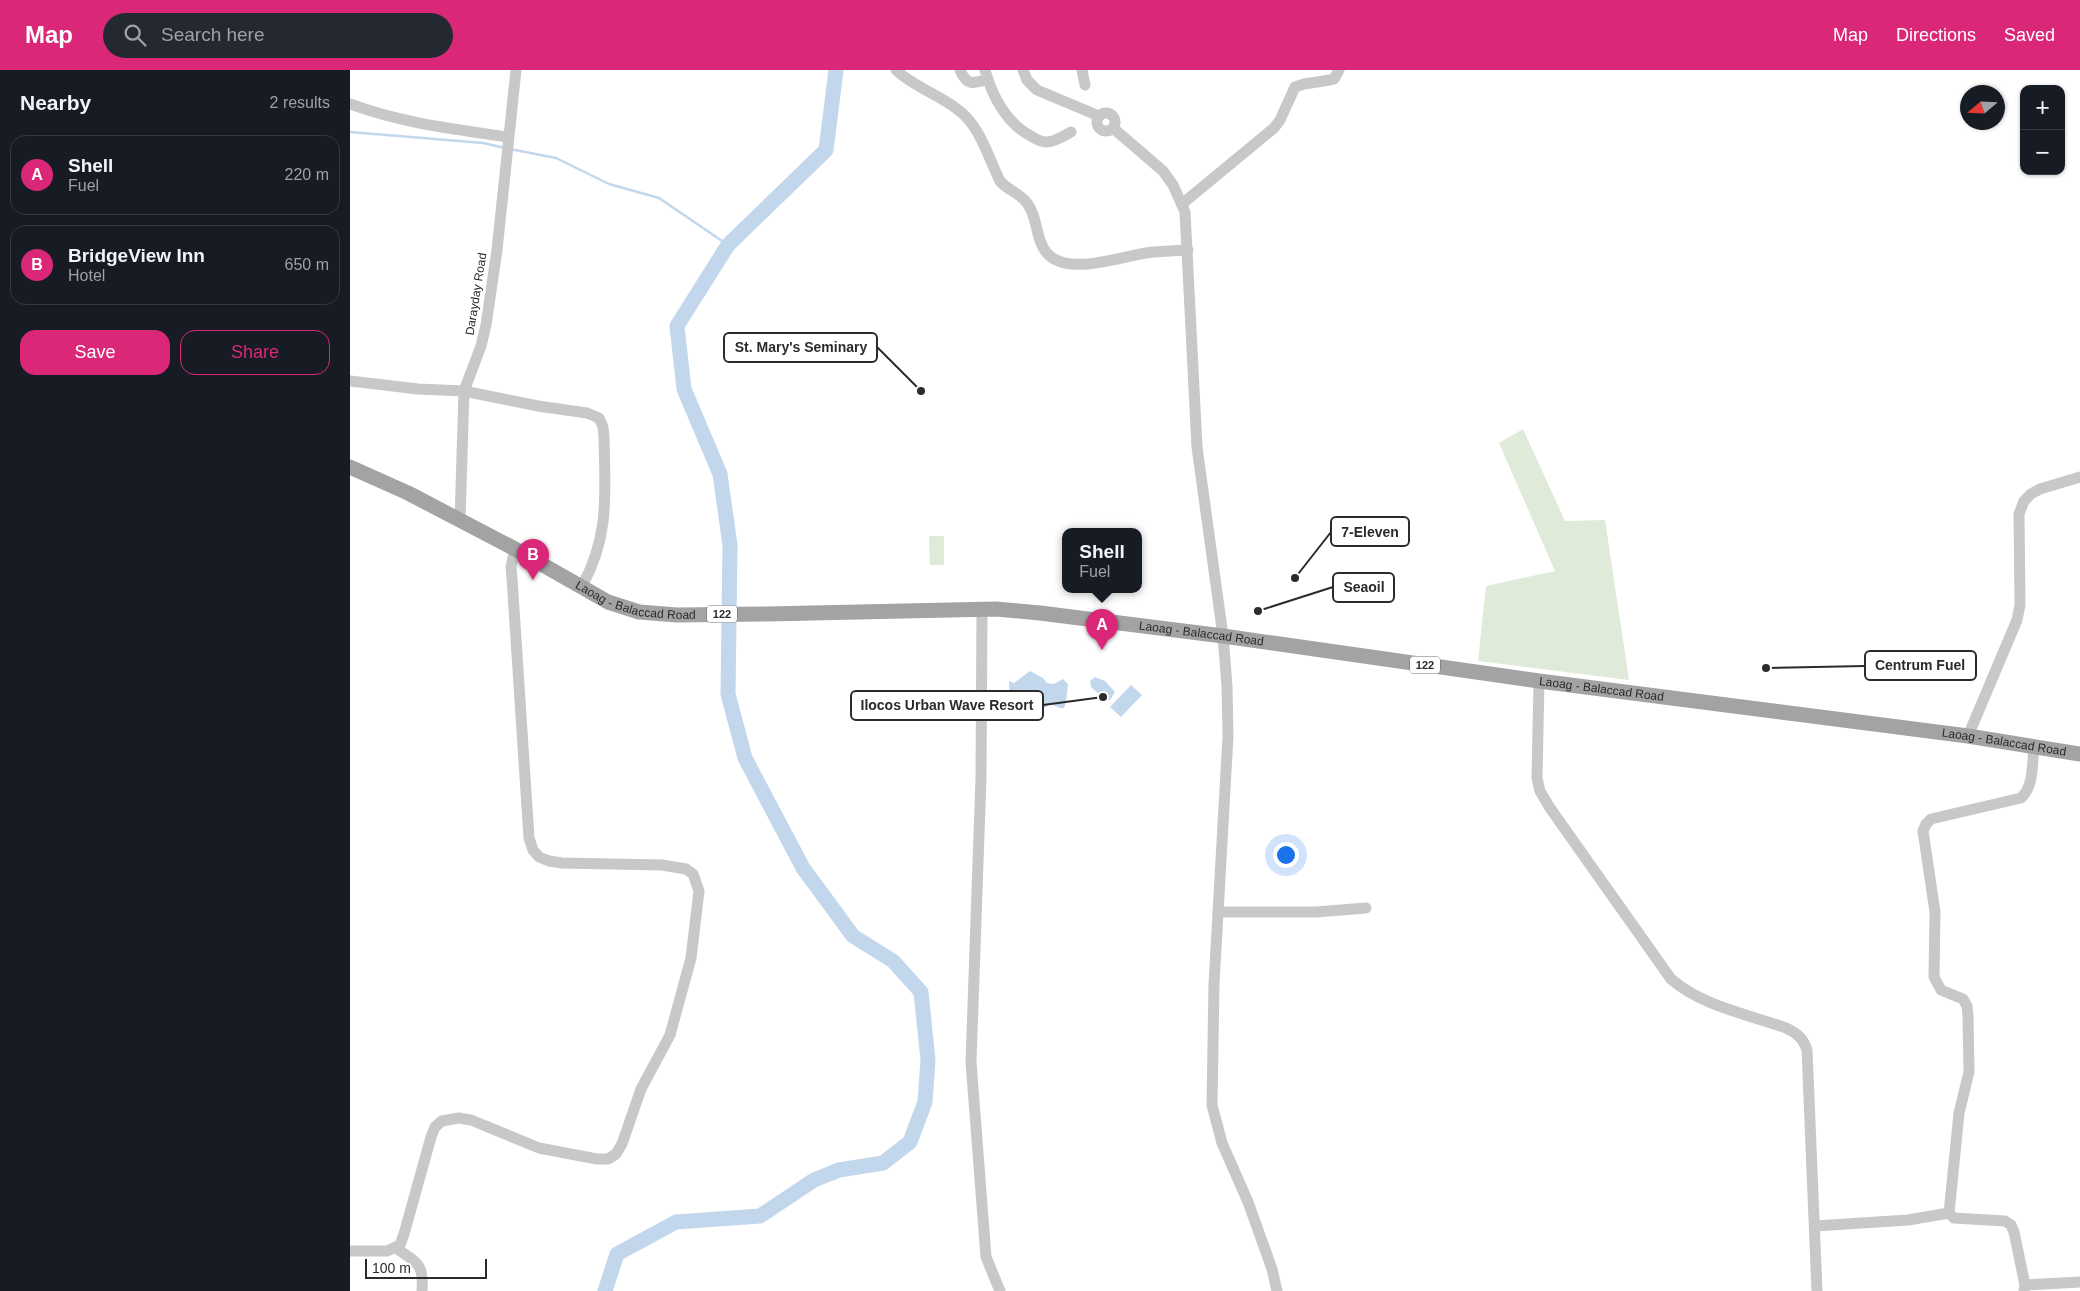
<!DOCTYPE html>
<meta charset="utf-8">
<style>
:root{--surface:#171b24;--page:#242831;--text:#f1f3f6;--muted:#9ea1a6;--line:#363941;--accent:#db2777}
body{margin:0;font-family:Arial,sans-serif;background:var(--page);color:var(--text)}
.controls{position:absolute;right:15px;top:15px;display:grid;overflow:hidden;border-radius:10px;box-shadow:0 1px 4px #0004}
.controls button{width:45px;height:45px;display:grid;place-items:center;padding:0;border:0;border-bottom:1px solid var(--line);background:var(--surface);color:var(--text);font:25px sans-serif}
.compass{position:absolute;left:1610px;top:15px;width:45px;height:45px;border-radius:50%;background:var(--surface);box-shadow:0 1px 4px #0004;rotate:251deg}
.scale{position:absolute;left:15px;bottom:12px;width:122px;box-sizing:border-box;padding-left:5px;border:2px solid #2b2b2b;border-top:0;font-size:14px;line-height:18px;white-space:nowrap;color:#2b2b2b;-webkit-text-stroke:4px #fff;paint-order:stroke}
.you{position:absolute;left:935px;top:784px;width:18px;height:18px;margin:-12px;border:4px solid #fff;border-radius:50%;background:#1a73e8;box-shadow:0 0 0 8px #1a73e833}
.badge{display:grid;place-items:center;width:32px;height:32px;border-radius:50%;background:var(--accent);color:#fff;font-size:16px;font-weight:700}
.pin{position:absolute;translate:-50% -41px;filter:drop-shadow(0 1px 2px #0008)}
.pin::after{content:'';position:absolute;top:26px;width:18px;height:15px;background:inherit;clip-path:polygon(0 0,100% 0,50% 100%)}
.popup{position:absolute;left:712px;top:458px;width:80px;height:65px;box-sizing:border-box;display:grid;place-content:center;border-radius:10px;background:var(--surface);filter:drop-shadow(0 1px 4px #0005);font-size:16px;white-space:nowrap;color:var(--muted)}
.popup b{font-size:19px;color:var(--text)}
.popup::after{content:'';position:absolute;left:50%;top:100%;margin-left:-10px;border:10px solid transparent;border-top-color:var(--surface)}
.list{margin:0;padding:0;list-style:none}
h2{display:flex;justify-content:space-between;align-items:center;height:65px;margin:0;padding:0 20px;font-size:21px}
h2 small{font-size:16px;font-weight:400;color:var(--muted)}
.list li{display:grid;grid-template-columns:32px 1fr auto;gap:15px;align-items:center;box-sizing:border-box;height:80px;margin:0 10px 10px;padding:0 10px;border:1px solid var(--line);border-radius:15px}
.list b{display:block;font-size:19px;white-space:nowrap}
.list p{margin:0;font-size:16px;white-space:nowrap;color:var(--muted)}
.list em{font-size:16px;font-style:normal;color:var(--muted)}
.actions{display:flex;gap:10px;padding:15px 20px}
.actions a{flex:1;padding:11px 0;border:1px solid var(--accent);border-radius:15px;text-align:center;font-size:18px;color:var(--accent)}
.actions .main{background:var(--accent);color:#fff}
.icon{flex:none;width:28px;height:28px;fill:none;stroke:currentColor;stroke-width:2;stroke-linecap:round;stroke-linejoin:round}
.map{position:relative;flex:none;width:1730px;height:1221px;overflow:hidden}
header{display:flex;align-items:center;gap:30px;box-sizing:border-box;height:70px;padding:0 25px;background:var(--accent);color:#fff}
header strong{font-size:24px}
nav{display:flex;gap:28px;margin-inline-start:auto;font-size:18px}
.search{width:350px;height:45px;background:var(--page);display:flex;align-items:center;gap:12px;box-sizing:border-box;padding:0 18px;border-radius:28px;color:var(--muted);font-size:19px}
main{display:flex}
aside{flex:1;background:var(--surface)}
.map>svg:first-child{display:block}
.green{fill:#dfead8}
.water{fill:#c2d6ec}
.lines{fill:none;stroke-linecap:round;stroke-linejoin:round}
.stream{stroke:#c2d6ec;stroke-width:2.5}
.river{stroke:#c2d6ec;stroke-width:15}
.minor{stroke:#c8c8c8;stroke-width:11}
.major{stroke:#a3a3a3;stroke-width:15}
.labels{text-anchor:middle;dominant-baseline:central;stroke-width:5;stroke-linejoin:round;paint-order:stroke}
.shield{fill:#fff;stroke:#6b6b6b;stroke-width:1}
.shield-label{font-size:11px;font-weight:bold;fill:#2b2b2b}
.street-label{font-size:12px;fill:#2b2b2b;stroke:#fff}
.leader{fill:none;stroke:#2b2b2b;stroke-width:2}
.callout-dot{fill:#2b2b2b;stroke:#fff;stroke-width:2}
.callout{fill:#fff;stroke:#2b2b2b;stroke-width:2}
.callout-label{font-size:14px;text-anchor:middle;font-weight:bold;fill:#2b2b2b}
</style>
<header>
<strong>Map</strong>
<div class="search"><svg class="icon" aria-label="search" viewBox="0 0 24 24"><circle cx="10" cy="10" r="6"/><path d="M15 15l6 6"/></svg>Search here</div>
<nav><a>Map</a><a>Directions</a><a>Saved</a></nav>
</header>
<main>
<aside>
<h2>Nearby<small>2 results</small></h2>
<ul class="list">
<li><span class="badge">A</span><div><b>Shell</b><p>Fuel</p></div><em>220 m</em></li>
<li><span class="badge">B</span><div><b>BridgeView Inn</b><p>Hotel</p></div><em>650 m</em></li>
</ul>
<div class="actions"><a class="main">Save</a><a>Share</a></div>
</aside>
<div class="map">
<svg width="1730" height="1221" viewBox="0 0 1730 1221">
<rect width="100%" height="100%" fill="#fff"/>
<g class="green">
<path d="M1173,359l42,92 40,-1 24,160 -151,-19 8,-75 69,-15 -56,-128z"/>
<path d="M579,466h15v29h-14z"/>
</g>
<g class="water">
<path d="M680,601l13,7 4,5 7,1 9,-5 5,5 -2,18 -2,6h-4l-10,-4 -11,8 -11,2 -9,-7 -9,-3 -1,-23 5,2z"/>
<path d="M745,607l10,4 10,11 -5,8h-4l-15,-13 -1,-6z"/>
<path d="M781,615l11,10 -21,22 -11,-10z"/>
</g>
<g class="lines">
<g class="stream">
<path d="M0,62l133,11 22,5"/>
<path d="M160,79l46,9 53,26 50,14 69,47"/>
</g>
<path class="river" d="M255,1221l12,-37 59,-32 84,-6 54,-36 25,-10 44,-7 27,-21 15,-40 3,-42 -7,-68 -28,-31 -40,-25 -50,-68 -58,-110 -17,-64 2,-149 -10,-71 -36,-85 -7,-63 51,-81 98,-95 10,-80"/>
<g class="minor">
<path d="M546,0c18,17 42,24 61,39 23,16 31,48 43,72 7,9 20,12 27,22 11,14 8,35 19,49 20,25 73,5 100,1 14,-2 28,-2 42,-3"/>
<path d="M610,0c7,16 13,14 27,9"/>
<path d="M635,0c7,26 22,54 46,66 5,3 9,6 15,6 9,0 18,-6 25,-10"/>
<path d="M673,0l4,10 10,10 62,26"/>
<path d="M732,0l3,15"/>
<path d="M0,34c51,19 104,25 157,33"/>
<circle cx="756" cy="52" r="9"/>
<path d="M763,58l50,43 10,14 12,27 12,235 26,189 4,50 1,50 -14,248 -2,121 10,38 26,59 24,67 5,22"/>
<path d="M832,134l92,-76 6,-8 15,-33 9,-3 26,-4 4,-1 5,-9"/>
<path d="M0,311l68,8 46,2 74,15 49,7 12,5 4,9 1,10c1,56 6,99 -22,149"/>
<path d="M110,451l4,-130 17,-45 5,-21 11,-75 19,-180"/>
<path d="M632,539l-1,169 -10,284 15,195 14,34"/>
<path d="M1189,611l-2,97 3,13 10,17 121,171c31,27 76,35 115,49 12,6 17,10 21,22l10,241"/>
<path d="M1618,666l49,-116 3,-15 -1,-91 5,-13 7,-7 9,-5 40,-12"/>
<path d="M868,842h98l50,-4"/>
<path d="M1465,1156l93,-6 41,-7"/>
<path d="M46,1178c21,15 28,15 26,43"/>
<path d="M0,1181h37l13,-6 4,-11 27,-97 4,-10 7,-6 17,-3 12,2 68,28 58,11h11l8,-5 6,-10 19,-55 29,-54 21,-77 8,-67 -6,-17 -7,-5 -24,-4 -100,-2 -13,-2 -10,-4 -6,-7 -4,-12 -17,-260 -1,-11 4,-18"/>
<path d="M1675,1215l55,-3"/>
<path d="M1674,1221l1,-6 -11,-53 -3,-7 -6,-4 -51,-3 -5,-5 10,-100 10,-41 -1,-56 -1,-10 -4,-7 -22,-9 -7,-13 1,-65 -12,-81 3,-7 5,-5 90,-21c13,-12 11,-34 13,-51"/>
</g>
<path class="major" id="s1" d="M0,397l58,26 107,56 93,53 31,10 38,3 90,-1 229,-5 44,4 183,23 316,45 429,55 112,18"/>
</g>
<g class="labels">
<g class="shield">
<rect x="357" y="535.5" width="30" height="17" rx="4"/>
<rect x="1060" y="586.5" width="30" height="17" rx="4"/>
</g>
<g class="shield-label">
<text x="372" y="544">122</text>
<text x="1075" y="595">122</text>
</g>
<g class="street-label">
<text transform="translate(126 224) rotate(-81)">Darayday Road</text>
<text stroke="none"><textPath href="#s1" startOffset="318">Laoag - Balaccad Road</textPath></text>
<text stroke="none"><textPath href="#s1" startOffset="888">Laoag - Balaccad Road</textPath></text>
<text stroke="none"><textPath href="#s1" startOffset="1292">Laoag - Balaccad Road</textPath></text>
<text stroke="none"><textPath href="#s1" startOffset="1698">Laoag - Balaccad Road</textPath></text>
</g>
</g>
<path class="leader" d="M571 321L527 277M945 508L981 462M908 541L983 517M1416 598L1515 596M753 627L693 635"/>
<g class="callout-dot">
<circle cx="571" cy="321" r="5"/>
<circle cx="945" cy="508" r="5"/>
<circle cx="908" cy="541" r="5"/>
<circle cx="1416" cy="598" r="5"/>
<circle cx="753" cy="627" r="5"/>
</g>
<g class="callout">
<rect x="374" y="263" width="153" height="29" rx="5"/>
<rect x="981" y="447" width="78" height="29" rx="5"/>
<rect x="983" y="503" width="61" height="29" rx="5"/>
<rect x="1515" y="581" width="111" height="29" rx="5"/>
<rect x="501" y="621" width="192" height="29" rx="5"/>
</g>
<g class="callout-label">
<text x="451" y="282">St. Mary's Seminary</text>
<text x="1020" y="467">7-Eleven</text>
<text x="1014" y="522">Seaoil</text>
<text x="1570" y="600">Centrum Fuel</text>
<text x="597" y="640">Ilocos Urban Wave Resort</text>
</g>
</svg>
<div class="controls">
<button>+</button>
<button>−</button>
</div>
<svg class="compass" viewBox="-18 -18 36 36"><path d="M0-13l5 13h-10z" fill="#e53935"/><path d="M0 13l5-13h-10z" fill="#9ea1a6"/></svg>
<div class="scale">100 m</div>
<div class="you"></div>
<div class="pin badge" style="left:752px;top:580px">A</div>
<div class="popup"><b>Shell</b>Fuel</div>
<div class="pin badge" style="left:183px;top:510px">B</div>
</div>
</main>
